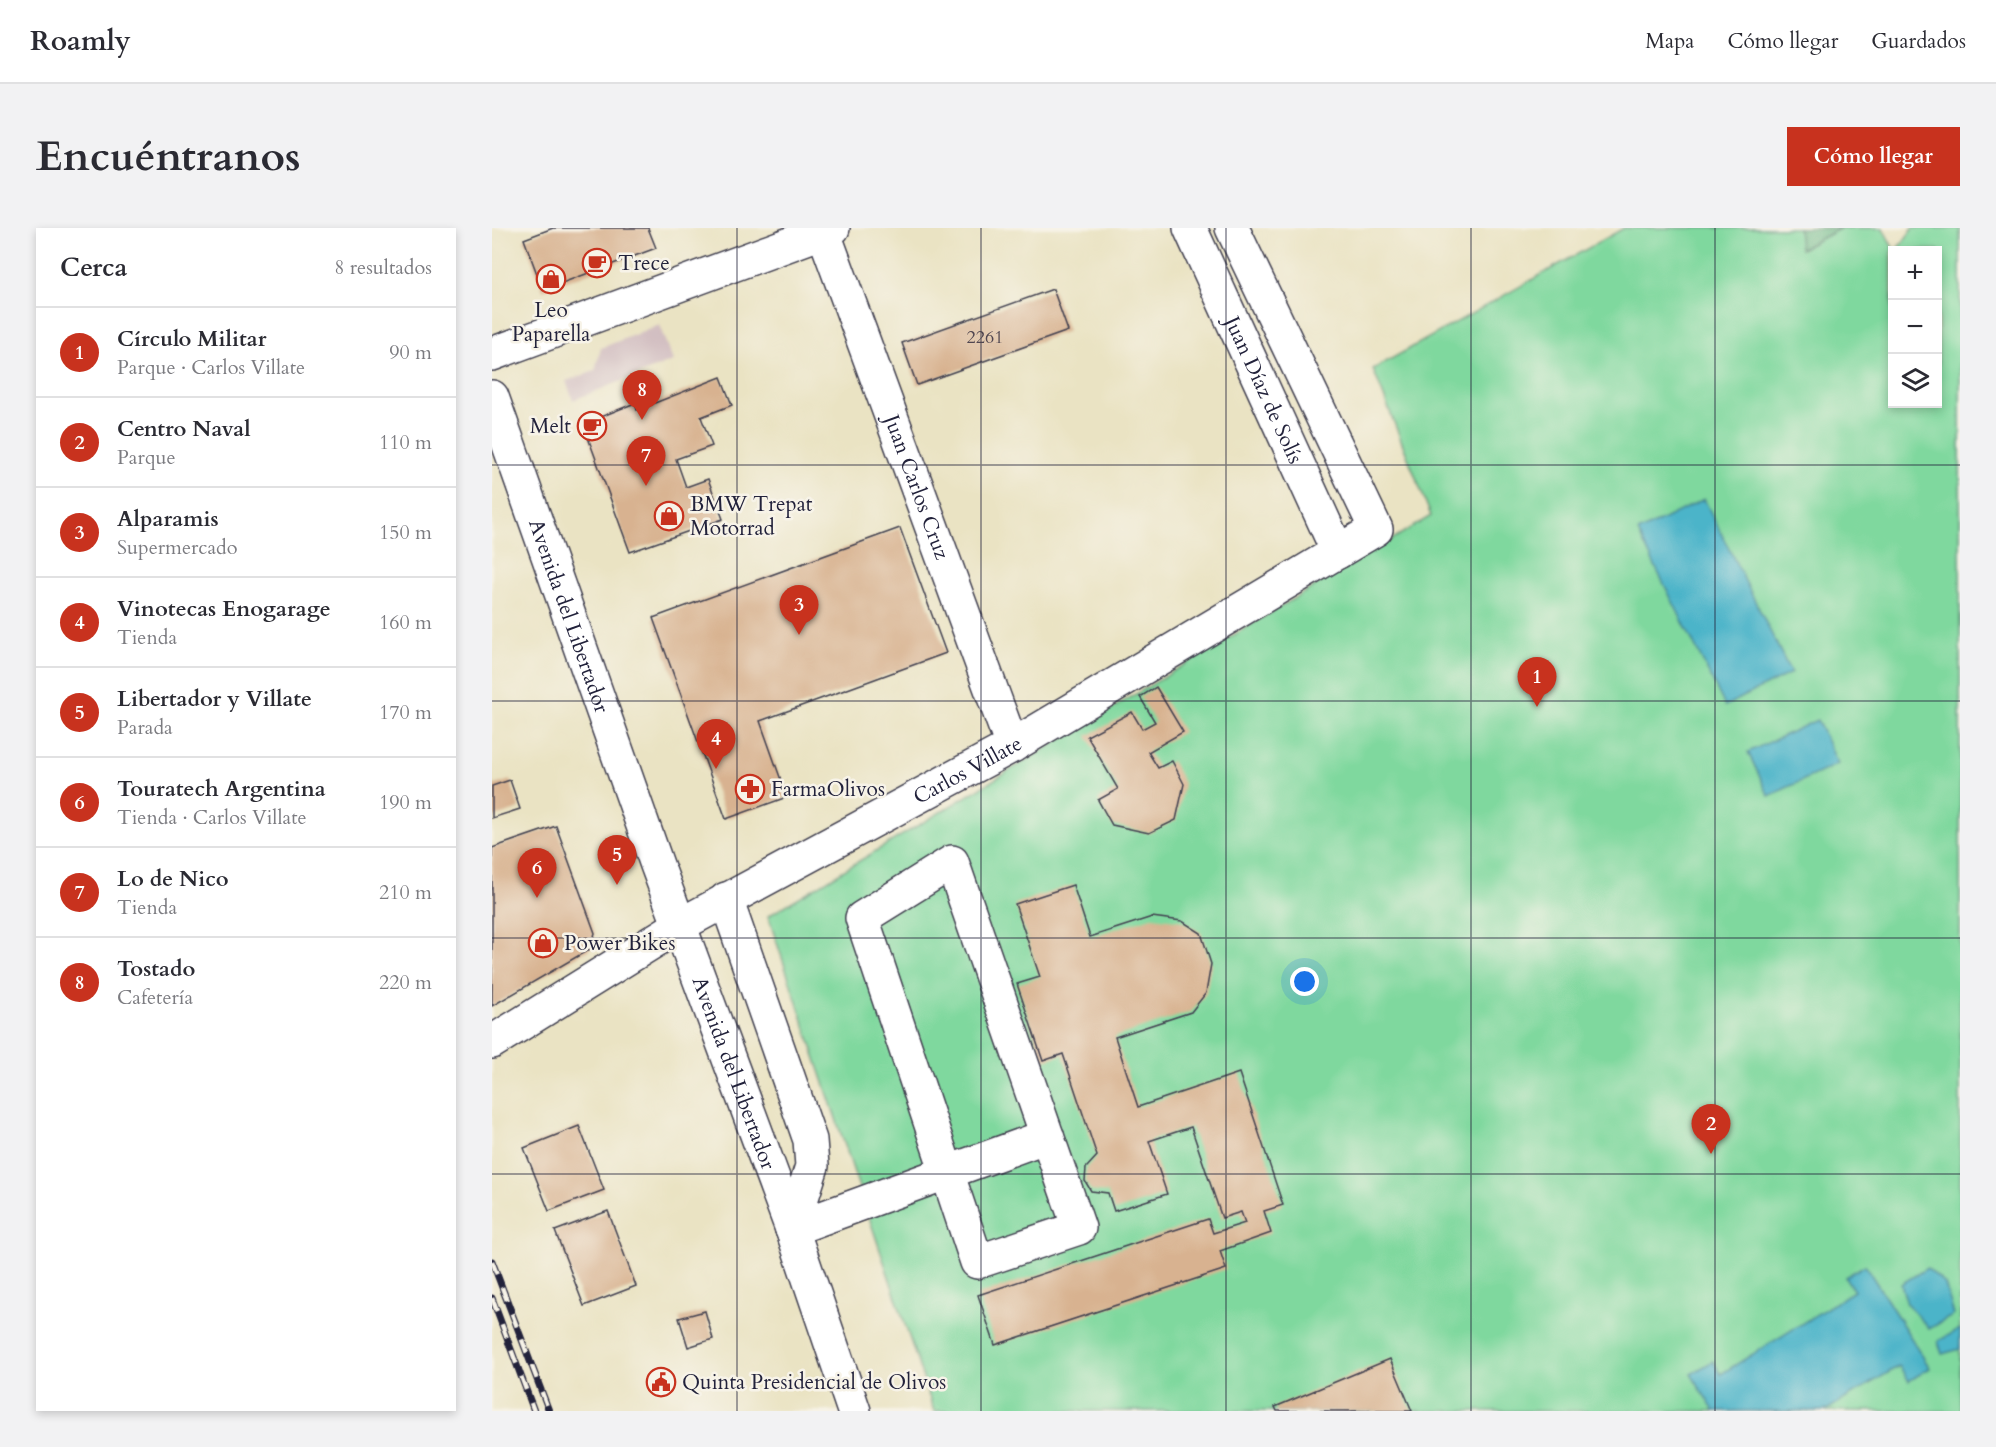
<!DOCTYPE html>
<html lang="es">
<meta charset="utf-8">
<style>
:root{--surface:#fff;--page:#f2f2f3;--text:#2b2b33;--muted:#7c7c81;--line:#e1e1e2;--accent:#c8321e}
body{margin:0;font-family:Cardo,serif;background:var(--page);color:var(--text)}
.controls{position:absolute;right:18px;top:18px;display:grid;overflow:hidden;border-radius:0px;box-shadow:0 3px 9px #0003}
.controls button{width:54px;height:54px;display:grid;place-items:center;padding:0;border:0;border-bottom:2px solid var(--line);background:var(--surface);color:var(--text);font:30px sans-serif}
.you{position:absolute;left:813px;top:754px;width:21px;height:21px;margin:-15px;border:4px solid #fff;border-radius:50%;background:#1a73e8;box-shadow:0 0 0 9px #1a73e833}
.badge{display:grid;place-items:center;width:39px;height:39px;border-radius:50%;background:var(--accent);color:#fff;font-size:20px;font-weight:700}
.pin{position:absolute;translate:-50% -50px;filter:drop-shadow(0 2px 3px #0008)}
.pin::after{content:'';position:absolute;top:32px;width:21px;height:18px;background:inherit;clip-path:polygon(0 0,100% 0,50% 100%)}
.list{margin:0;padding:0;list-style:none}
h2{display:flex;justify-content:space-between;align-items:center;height:78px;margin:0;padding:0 24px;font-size:26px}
h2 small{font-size:20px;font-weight:400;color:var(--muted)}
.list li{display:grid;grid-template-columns:39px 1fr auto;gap:18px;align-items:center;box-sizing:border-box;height:90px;padding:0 24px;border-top:2px solid var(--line)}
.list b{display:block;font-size:22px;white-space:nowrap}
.list p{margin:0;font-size:20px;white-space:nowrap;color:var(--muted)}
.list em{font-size:20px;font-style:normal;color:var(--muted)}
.icon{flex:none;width:33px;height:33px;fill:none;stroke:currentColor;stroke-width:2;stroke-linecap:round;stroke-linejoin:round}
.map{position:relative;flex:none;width:1468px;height:1183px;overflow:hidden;border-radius:0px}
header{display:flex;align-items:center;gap:36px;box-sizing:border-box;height:84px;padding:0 30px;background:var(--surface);border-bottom:2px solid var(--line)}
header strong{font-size:28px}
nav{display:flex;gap:33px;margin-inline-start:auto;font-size:21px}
.intro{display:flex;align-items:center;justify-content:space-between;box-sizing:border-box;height:144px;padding:0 36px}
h1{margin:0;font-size:42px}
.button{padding:15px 27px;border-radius:0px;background:var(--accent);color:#fff;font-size:21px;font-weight:700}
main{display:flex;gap:36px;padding:0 36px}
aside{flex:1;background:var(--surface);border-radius:0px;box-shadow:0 3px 9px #0003}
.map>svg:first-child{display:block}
.industrial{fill:#d2bec1}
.green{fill:#7fd89e;stroke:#507d6c;stroke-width:1.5}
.forest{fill:#67b885;stroke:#446d60;stroke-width:1.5}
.water{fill:#4bb4c9;stroke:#366b82;stroke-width:1.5}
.building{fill:#d8b290}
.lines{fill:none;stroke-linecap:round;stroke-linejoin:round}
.minor-casing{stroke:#403f4f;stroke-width:36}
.major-casing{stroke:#403f4f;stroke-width:36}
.minor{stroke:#fff;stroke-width:33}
.major{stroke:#fff;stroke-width:33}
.rail-casing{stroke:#22223b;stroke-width:7}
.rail{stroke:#f7f3e8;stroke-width:4.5;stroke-dasharray:14;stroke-linecap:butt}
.grid{fill:none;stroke:#22223b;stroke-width:1.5;stroke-opacity:0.55}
.labels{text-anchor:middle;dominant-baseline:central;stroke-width:5;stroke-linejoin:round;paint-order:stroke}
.number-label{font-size:18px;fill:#504650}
.poi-label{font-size:21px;fill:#22223b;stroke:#f7f3e8;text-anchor:start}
.street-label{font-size:21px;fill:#22223b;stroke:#f7f3e8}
</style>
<header>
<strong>Roamly</strong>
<nav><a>Mapa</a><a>Cómo llegar</a><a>Guardados</a></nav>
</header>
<div class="intro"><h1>Encuéntranos</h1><a class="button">Cómo llegar</a></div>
<main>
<aside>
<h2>Cerca<small>8 resultados</small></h2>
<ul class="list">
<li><span class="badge">1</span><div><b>Círculo Militar</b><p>Parque · Carlos Villate</p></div><em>90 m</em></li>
<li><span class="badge">2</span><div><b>Centro Naval</b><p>Parque</p></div><em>110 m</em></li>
<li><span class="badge">3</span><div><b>Alparamis</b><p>Supermercado</p></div><em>150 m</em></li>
<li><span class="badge">4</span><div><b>Vinotecas Enogarage</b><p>Tienda</p></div><em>160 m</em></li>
<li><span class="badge">5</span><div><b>Libertador y Villate</b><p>Parada</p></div><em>170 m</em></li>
<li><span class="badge">6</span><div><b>Touratech Argentina</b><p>Tienda · Carlos Villate</p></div><em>190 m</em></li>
<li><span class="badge">7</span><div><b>Lo de Nico</b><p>Tienda</p></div><em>210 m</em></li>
<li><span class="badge">8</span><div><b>Tostado</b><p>Cafetería</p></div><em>220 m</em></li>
</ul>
</aside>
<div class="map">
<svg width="1468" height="1183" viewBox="0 0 1468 1183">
<rect width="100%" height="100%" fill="#f7f3e8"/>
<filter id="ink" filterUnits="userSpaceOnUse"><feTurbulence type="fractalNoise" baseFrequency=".0167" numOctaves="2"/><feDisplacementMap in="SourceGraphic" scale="12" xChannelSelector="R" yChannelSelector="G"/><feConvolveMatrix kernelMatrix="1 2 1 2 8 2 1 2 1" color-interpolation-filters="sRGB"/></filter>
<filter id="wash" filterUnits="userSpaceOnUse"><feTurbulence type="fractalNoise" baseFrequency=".008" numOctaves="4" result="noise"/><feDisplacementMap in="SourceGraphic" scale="24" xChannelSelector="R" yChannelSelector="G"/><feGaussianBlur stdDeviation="1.35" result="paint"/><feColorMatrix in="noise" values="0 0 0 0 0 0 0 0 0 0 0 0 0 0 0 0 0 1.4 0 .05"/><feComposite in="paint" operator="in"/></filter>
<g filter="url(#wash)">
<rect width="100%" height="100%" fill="#eae3c3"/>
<path class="industrial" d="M167,97l14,36 -100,39 -7,-19 29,-10 6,-23z"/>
<path class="green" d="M1132,0h174l3,21 40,-21h42l11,22h-2v154h46v-154h-41l16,-22h47v1183h-1026l-166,-495 663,-400 -58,-147z"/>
<path class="forest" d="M1306,0h43l-41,21z"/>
<g class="water">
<path d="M1212,271l87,174 -66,33 -87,-174z"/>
<path d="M1325,492l21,44 -69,32 -21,-44z"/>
<path d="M1373,1037l65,103 -21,13 -10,-15 -74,45h-111l-23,-37 22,-13 8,13 133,-83 -9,-14z"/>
<path d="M1435,1040l18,16 9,31 -25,14 -22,-25 -6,-20z"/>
<path d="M1468,1101v20l-18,5 -4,-13z"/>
</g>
<g id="blocks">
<g class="building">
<path d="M61,0h95l8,20 -113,42 -19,-51z"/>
<path d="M561,61l15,42 -151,54 -15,-42z"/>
<path d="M229,149l11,28 -31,12 11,29 -36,13 10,28 22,-8 15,40 -93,33 -47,-128 52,-21 2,7z"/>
<path d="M408,300l46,125 -186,68 27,76 -61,22 -73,-201z"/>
<path d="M664,459l27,45 -35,20 10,16 14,-7 12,23 -8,36 -27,13 -37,-8 -14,-25 20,-11 -31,-53 45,-24 10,17 13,-7 -15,-25z"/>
<path d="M18,552l10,29 -28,9v-32z"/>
<path d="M64,598l39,107 -5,16 -98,57v-158z"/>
<path d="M581,657l17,52 62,-20 30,4 19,12 10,31 -5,29 -15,19 -76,25 23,70 101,-34 44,132 -19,6 7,22 -51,18 6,18 -231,76 -17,-50 230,-76 5,14 32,-10 -4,-11 -19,6 -31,-91 -42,14 18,53 -53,17 -6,-18 -17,-2 -6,-10 1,-13 11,-12 -34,-102 -20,7 -26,-77 23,-7 -25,-73z"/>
<path d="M87,898l25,64 -55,21 -25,-63z"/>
<path d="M116,983l28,75 -52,20 -29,-75z"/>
<path d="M213,1083l8,28 -25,8 -9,-29z"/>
<path d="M898,1131l22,52h-135l-2,-4z"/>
</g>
</g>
</g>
<g filter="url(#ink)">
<use href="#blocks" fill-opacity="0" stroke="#403f4f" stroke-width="1.5"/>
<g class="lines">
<g class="minor-casing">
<g id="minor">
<path id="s1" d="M330,0l190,518"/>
<path id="s2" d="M698,0l148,324"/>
<path d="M0,126l341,-126"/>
<path d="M460,634l127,366 -102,34 -115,-344z"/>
<path id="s3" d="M0,814l188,-117 332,-179 364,-217 -144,-301"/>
<path d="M300,1001l255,-93"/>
</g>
</g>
<g class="major-casing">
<g id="major">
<path id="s4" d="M0,169l165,468 135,364 62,182"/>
<path d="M234,671l84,241 2,26 -20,63"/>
</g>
</g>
<use href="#minor" class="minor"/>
<use href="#major" class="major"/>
<g class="rail-casing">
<g id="rail">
<path d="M0,1033l57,150"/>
<path d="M0,1070l42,113"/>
</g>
</g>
<use href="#rail" class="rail"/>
</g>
</g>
<path class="grid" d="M245,0v1183M489,0v1183M734,0v1183M979,0v1183M1223,0v1183M0,237h1468M0,473h1468M0,710h1468M0,946h1468"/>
<defs>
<g id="cafe-ring" transform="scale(1.5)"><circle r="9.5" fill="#f7f3e8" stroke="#c8321e" stroke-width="1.5"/><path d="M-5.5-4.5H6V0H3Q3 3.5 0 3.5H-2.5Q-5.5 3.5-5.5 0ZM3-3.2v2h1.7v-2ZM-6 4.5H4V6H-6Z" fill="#c8321e"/></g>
<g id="shop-ring" transform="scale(1.5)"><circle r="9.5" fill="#f7f3e8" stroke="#c8321e" stroke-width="1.5"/><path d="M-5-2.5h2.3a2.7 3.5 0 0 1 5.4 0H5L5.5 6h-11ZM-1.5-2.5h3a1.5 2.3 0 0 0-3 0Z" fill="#c8321e"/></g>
<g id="pharmacy-ring" transform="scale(1.5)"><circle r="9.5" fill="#f7f3e8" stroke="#c8321e" stroke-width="1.5"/><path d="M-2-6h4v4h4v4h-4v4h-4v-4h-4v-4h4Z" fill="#c8321e"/></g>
<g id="civic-ring" transform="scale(1.5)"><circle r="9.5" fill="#f7f3e8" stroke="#c8321e" stroke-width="1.5"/><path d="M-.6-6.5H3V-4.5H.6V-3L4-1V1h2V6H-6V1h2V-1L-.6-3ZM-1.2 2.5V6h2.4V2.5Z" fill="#c8321e"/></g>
</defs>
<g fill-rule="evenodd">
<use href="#cafe-ring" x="105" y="35"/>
<use href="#shop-ring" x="59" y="51"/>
<use href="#cafe-ring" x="100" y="198"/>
<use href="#shop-ring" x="177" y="288"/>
<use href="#pharmacy-ring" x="258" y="561"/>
<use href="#shop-ring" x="51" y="715"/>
<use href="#civic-ring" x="169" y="1154"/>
</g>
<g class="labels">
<g class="number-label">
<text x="493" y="109">2261</text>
</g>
<g class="poi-label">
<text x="126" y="35">Trece</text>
<text x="59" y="82" text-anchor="middle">Leo<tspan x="59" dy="24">Paparella</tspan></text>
<text x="79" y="198" text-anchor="end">Melt</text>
<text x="198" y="276">BMW Trepat<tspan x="198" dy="24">Motorrad</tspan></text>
<text x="279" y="561">FarmaOlivos</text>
<text x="72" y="715">Power Bikes</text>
<text x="190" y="1154">Quinta Presidencial de Olivos</text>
</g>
<g class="street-label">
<text stroke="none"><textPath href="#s2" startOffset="178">Juan Díaz de Solís</textPath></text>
<text stroke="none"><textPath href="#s1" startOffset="276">Juan Carlos Cruz</textPath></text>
<text stroke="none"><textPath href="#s4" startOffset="232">Avenida del Libertador</textPath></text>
<text stroke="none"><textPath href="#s3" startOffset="548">Carlos Villate</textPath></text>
<text stroke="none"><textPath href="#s4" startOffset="718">Avenida del Libertador</textPath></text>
</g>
</g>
</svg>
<div class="controls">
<button>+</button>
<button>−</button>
<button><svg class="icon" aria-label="layers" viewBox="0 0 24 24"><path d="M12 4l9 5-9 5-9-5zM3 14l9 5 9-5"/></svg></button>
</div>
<div class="you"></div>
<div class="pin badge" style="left:1045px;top:479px">1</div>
<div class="pin badge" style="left:1219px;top:926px">2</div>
<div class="pin badge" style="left:307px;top:407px">3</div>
<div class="pin badge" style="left:224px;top:541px">4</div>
<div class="pin badge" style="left:125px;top:657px">5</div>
<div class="pin badge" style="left:45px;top:670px">6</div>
<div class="pin badge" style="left:154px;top:258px">7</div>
<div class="pin badge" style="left:150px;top:192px">8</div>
</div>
</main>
